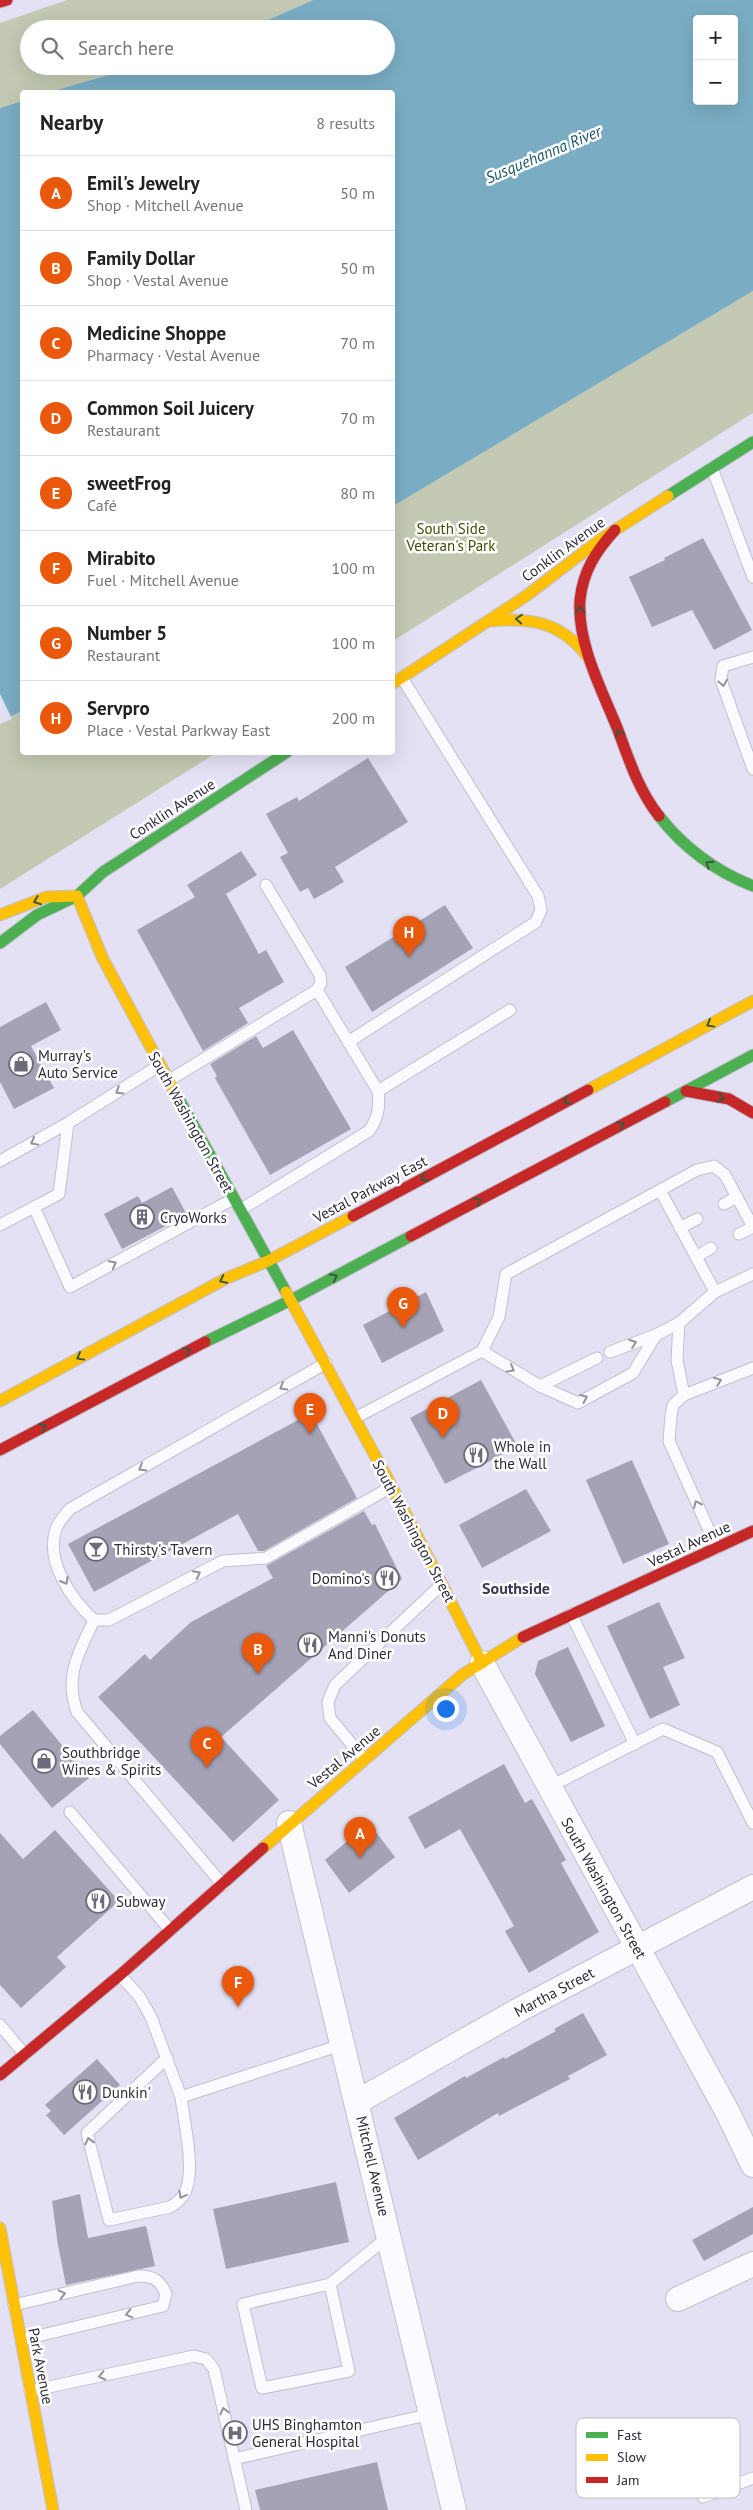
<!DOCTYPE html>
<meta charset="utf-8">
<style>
:root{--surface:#fff;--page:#f6f6f6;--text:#222;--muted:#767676;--line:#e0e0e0;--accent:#ea580c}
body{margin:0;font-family:"PT Sans",sans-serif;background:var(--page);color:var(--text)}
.controls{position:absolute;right:15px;top:15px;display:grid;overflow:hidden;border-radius:5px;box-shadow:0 5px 20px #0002}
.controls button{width:45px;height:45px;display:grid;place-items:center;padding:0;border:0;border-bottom:1px solid var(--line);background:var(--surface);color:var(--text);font:25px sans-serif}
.you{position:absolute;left:445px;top:1708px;width:18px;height:18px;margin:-12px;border:4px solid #fff;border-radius:50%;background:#1a73e8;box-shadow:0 0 0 8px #1a73e833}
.badge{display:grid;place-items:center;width:32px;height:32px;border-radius:50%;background:var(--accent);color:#fff;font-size:16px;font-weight:700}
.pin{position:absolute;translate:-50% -41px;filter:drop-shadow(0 1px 2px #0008)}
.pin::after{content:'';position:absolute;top:26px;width:18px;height:15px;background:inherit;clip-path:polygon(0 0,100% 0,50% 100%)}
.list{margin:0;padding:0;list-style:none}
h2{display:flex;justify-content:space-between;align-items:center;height:65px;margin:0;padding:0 20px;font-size:21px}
h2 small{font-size:16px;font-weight:400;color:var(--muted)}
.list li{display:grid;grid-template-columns:32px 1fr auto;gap:15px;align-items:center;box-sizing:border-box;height:75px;padding:0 20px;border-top:1px solid var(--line)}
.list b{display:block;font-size:19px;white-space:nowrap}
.list p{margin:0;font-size:16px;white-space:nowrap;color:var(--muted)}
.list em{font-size:16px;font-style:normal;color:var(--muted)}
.icon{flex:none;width:28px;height:28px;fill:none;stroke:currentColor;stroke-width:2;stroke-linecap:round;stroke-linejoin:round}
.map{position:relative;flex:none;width:753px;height:2510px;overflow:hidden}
.search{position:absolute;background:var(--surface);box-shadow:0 5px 20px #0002;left:20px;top:20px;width:375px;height:55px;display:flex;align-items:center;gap:12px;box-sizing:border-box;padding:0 18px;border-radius:28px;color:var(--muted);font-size:19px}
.panel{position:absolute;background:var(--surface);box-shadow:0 5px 20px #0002;left:20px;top:90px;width:375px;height:665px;border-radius:5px}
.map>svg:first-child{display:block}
.green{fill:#c4c9b3}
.water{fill:#7aadc4;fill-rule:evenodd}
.pier{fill:#e4e1f5}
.building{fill:#a5a2b5}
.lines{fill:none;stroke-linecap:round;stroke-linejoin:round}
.lane-casing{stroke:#c1bfce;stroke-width:13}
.street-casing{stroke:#c1bfce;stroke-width:26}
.fast-casing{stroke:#c1bfce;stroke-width:13}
.slow-casing{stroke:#c1bfce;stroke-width:13}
.jam-casing{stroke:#c1bfce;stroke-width:13}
.lane{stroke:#fbfafe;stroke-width:11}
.street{stroke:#fbfafe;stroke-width:24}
.fast{stroke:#4caf50;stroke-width:11}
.slow{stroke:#ffc107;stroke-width:11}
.jam{stroke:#c62828;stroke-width:11}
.oneway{stroke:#385940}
.oneway2{stroke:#94929b}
.labels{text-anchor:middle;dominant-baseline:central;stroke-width:5;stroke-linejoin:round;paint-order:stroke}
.park-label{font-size:15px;fill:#434c02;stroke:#fff}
.street-label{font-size:15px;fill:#2d2b38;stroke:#fff}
.poi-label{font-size:15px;fill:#2d2b38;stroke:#fff;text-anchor:start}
.water-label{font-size:16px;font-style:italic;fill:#185668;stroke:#fff}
.neighbourhood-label{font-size:16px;font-weight:bold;fill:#3d3754;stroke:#fff}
.key{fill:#fff;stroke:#c0bfc3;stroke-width:1}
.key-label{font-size:14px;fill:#2d2b38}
</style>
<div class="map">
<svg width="753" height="2510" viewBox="0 0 753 2510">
<rect width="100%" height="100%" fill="#e4e1f5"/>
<g class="green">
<path d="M67,0h246l-65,29h-219v37h110l-89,26h-28v9l-22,7v-85z"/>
<path d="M753,291v122l-360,228 -1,-135z"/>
<path d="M22,711v41l194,1 -216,136v-168z"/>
</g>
<g class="water">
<path d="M313,0h440v291l-360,215 -1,-414h-342l89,-26h247v-37h-138zM697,19h37v82h-37z"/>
<path d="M22,101v610l-22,10v-613z"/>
</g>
<path class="pier" d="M0,694l12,25 -12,5z"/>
<g class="building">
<path d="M703,538l49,92 -38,20 -22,-40 -40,17 -23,-50 36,-17 -1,-2z"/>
<path d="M368,758l40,64 -73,45 9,15 -30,17 -6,-11 -8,4 -20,-35 8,-4 -22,-39 31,-17 2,4z"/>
<path d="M241,851l16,24 -31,19 33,60 7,-4 18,32 -45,26 9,15 -45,28 -66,-121 58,-33 -8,-12z"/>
<path d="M445,905l28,43 -101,64 -27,-45z"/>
<path d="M46,1002l15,28 -30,16 23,42 -40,21 -14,-27v-55z"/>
<path d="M293,1030l58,99 -81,46 -55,-97 2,-2 -7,-12 46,-28 7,12z"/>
<path d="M172,1187l15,28 -65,34 -18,-35 34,-18 4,7z"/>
<path d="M426,1292l18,39 -62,32 -19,-38z"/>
<path d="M481,1380l37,67 -73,37 -35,-66z"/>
<path d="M311,1413l46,85 -93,53h-6l-20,-37 -144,78 -26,-48z"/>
<path d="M632,1460l37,84 -46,20 -37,-84z"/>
<path d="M526,1489l25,42 -69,37 -23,-43z"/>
<path d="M364,1511l8,14 3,-1 27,55 -181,158 58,63 -46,42 -135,-145 47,-43 5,6 41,-38 82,-44 -7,-12z"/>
<path d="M659,1602l26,56 -22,9 17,38 -30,14 -43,-93z"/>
<path d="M568,1647l37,79 -34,16 -36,-68 3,-13z"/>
<path d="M33,1710l56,68 -37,30 -52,-64v-8z"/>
<path d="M504,1764l21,39 7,-4 34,61 -5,3 38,69 -70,41 -24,-42 9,-5 -54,-97 -35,20 -17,-32z"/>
<path d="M369,1823l26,34 -46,36 -24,-33z"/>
<path d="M55,1830l64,71 -62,56 9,10 -45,41 -21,-23v-152l23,26z"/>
<path d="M583,2013l24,42 -39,21 2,3 -71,37 -1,-3 -80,47 -24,-42 71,-42 1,2 38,-21 1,2 51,-28 -2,-2z"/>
<path d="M97,2059l23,26 -56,50 -18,-20 5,-4 -6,-6z"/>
<path d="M336,2182l13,60 -123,27 -13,-60z"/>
<path d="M80,2194l8,44 58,-12 9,40 -89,19 -8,-40 -6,-44z"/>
<path d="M753,2207v27l-49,27 -12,-21z"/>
<path d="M377,2462l11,48h-128l-5,-20z"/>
</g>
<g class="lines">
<g class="lane-casing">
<g id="lane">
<path d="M712,468l41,109"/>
<path d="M753,657l-30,9 -2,14 32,89"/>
<path d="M266,885l54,90 1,8 -4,7"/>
<path d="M348,1042l188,-120 5,-12 -3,-14 -136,-218"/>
<path d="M168,1081l149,-91 61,101c2,16 0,27 -9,40l-129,79"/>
<path d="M378,1091l132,-81"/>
<path d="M0,1161l68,-38 92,-58"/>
<path d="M724,1204l13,-7"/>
<path d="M34,1207l36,80 163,-88"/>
<path d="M0,1225l59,-31 9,-71"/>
<path d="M680,1228l17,-9"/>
<path d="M739,1234l14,-7"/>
<path d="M696,1257l15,-9"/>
<path d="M715,1292l38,-18"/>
<path d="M679,1323l-2,37 7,35"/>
<path d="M482,1351l58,35 38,17 55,-30 23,-38"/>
<path d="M610,1352l46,-17 23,-12 36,-31 -54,-100"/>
<path d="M326,1363l-256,146c-5,6 -12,13 -14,20 -11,32 15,70 38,91h15l114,-59 43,-3 125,-71"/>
<path d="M540,1386l57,-28"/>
<path d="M355,1418l127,-67 17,-34 7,-43 191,-104 17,-4 11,9 28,52"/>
<path d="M717,1548l-48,-107 2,-25 2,-11 11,-10 69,-27"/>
<path d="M571,1614l64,130"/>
<path d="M94,1620c-15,33 -30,55 -17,92l146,173"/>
<path d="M364,1759l-34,-41 -2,-16 7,-17 107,-101"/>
<path d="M549,1787l114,-58 54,23 36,71"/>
<path d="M70,1812l100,118"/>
<path d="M120,1975l19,21 12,21 30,80 160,-52"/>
<path d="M0,2025l25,30"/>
<path d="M167,2058l-80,75 22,87 61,-13c7,-4 13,-9 16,-17 9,-23 -2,-68 -5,-93"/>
<path d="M330,2284l-87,20 19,84 87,-17 -19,-87 59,-48"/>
<path d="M14,2305l124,-29c16,0 22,4 28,18l-3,12 -142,34"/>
<path d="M30,2391l164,-35 12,3 8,10 32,141"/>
<path d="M234,2459l197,-45"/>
<path d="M703,2497l50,-19"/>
</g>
</g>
<g class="street-casing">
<g id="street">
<path d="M482,1663l246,450 25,52"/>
<path d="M289,1823l165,687"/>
<path d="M357,2102l160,-91 236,-124"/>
<path d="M678,2299l75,-35"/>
</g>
</g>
<g class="fast-casing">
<g id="fast">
<path d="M668,496l85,-54"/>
<path d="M659,816c25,32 56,55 94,70"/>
<path d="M0,943l37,-28 40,-19 26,-24 184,-120"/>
<path d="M175,1092l111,200"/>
<path d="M665,1102l88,-47"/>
<path d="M205,1342l86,-42 120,-64"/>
</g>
</g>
<g class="slow-casing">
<g id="slow">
<path d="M489,621c42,-4 72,1 99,36"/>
<path d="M392,684l134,-88 72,-55 70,-45"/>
<path d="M77,896l26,63 72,133"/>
<path d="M0,915l46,-18 31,-1"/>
<path d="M588,1090l165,-89"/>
<path d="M286,1292l105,193 91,178"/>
<path d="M0,1401l227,-123 41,-17 85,-45"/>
<path d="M263,1848l199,-173 61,-38"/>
<path d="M0,2228l53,282"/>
</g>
</g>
<g class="jam-casing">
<g id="jam">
<path d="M0,2l7,-2"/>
<path d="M615,530c-19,21 -32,41 -35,70 -3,44 22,90 38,130 11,30 21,61 41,86"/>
<path d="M686,1091l43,8 24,14"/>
<path d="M353,1216l235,-126"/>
<path d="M411,1236l254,-134"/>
<path d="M0,1450l205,-108"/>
<path d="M523,1637l230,-106"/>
<path d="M0,2075l120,-100 143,-127"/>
</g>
</g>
<use href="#lane" class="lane"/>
<use href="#street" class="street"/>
<use href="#fast" class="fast"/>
<use href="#slow" class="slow"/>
<use href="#jam" class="jam"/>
</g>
<defs><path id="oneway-chevron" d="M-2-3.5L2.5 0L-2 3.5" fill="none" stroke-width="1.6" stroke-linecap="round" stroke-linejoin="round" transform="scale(1.25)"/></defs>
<g class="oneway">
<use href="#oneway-chevron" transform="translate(580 610) rotate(-92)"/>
<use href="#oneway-chevron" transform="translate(519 619) rotate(-176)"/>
<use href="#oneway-chevron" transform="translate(619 733) rotate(-112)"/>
<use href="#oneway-chevron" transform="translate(709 864) rotate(-145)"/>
<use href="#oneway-chevron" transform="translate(37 901) rotate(159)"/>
<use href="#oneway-chevron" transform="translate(710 1024) rotate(151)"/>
<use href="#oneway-chevron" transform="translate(721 1098) rotate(12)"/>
<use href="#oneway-chevron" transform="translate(567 1101) rotate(152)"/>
<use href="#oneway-chevron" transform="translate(621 1125) rotate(-28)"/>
<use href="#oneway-chevron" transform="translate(424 1178) rotate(152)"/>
<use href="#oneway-chevron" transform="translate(478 1201) rotate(-28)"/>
<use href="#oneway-chevron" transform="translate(334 1277) rotate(-28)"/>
<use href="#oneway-chevron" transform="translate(223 1280) rotate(154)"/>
<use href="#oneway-chevron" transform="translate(187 1351) rotate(-26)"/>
<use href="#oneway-chevron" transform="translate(80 1357) rotate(151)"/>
<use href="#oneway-chevron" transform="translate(43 1427) rotate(-28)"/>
</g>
<g class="oneway2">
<use href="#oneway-chevron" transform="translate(723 683) rotate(79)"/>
<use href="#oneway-chevron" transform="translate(119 1091) rotate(148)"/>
<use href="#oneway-chevron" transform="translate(34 1142) rotate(151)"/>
<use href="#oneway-chevron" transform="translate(113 1264) rotate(-28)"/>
<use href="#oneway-chevron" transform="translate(633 1343) rotate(-20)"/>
<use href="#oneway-chevron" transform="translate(511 1369) rotate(31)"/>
<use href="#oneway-chevron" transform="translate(718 1381) rotate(-21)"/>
<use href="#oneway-chevron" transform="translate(283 1387) rotate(150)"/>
<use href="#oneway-chevron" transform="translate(584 1398) rotate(-24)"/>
<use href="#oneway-chevron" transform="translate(142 1468) rotate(150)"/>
<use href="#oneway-chevron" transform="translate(697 1504) rotate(-114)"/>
<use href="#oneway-chevron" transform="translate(197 1574) rotate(-27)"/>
<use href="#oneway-chevron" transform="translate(65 1581) rotate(60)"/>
<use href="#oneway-chevron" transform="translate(89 2141) rotate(-104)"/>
<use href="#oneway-chevron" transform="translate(182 2195) rotate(119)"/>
<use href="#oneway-chevron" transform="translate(62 2294) rotate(-13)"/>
<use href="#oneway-chevron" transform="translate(129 2314) rotate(167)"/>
<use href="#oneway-chevron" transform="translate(102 2376) rotate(168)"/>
<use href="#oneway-chevron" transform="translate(224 2411) rotate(-103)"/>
</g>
<defs>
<g id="shop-ring" transform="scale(1.25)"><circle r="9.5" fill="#fff" stroke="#6d6b7a" stroke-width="1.5"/><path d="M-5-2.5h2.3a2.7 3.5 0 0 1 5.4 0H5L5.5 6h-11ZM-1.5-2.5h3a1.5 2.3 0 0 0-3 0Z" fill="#6d6b7a"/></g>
<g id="building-ring" transform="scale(1.25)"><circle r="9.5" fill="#fff" stroke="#6d6b7a" stroke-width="1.5"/><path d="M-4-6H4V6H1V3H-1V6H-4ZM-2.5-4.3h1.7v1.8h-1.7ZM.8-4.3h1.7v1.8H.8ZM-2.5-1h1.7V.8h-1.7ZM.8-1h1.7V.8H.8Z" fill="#6d6b7a"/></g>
<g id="restaurant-ring" transform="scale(1.25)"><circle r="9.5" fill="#fff" stroke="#6d6b7a" stroke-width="1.5"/><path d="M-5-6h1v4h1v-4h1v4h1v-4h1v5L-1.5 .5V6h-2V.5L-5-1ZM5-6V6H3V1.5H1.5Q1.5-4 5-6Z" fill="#6d6b7a"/></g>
<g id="bar-ring" transform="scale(1.25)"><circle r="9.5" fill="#fff" stroke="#6d6b7a" stroke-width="1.5"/><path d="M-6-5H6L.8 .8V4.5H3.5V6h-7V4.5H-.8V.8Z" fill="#6d6b7a"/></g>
<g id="hospital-ring" transform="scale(1.25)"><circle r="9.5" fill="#fff" stroke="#6d6b7a" stroke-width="1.5"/><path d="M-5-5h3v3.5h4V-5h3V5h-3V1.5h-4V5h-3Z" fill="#6d6b7a"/></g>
</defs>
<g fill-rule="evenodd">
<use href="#shop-ring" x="21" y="1064"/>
<use href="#building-ring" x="142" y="1217"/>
<use href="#restaurant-ring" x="476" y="1455"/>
<use href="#bar-ring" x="96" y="1549"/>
<use href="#restaurant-ring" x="387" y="1578"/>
<use href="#restaurant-ring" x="310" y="1645"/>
<use href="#shop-ring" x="44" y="1761"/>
<use href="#restaurant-ring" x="98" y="1901"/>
<use href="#restaurant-ring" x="85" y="2092"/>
<use href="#hospital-ring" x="235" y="2433"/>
</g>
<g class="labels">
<g class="park-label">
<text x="451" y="528">South Side<tspan x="451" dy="17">Veteran's Park</tspan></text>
</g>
<g class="street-label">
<text transform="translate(563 549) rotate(-36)">Conklin Avenue</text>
<text transform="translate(172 809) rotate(-33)">Conklin Avenue</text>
<text transform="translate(191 1122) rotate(61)">South Washington Street</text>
<text transform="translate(370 1189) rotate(-28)">Vestal Parkway East</text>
<text transform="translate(414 1531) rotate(62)">South Washington Street</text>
<text transform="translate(689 1544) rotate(-25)">Vestal Avenue</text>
<text transform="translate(344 1757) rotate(-40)">Vestal Avenue</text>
<text transform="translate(604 1888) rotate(61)">South Washington Street</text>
<text transform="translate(554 1992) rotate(-28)">Martha Street</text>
<text transform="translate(373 2166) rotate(77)">Mitchell Avenue</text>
<text transform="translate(41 2366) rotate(79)">Park Avenue</text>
</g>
<g class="poi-label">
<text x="38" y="1055">Murray's<tspan x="38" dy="17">Auto Service</tspan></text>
<text x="160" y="1217">CryoWorks</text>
<text x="494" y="1446">Whole in<tspan x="494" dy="17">the Wall</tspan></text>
<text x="114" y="1549">Thirsty's Tavern</text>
<text x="370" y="1578" text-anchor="end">Domino's</text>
<text x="328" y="1636">Manni's Donuts<tspan x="328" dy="17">And Diner</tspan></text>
<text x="62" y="1752">Southbridge<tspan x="62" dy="17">Wines &amp; Spirits</tspan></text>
<text x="116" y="1901">Subway</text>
<text x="102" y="2092">Dunkin'</text>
<text x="252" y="2424">UHS Binghamton<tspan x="252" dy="17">General Hospital</tspan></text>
</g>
<g class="water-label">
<text transform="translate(543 154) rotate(-23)">Susquehanna River</text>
</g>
<g class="neighbourhood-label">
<text x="516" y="1588">Southside</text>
</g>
</g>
<rect x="576" y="2418" width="164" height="80" rx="8" class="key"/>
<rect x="586" y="2432" width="22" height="6" fill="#4caf50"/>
<rect x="586" y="2454" width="22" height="7" fill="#ffc107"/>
<rect x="586" y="2477" width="22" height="6" fill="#c62828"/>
<g class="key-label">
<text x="617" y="2440">Fast</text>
<text x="617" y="2462">Slow</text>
<text x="617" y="2485">Jam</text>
</g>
</svg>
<div class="controls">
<button>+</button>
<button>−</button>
</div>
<div class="you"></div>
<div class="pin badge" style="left:360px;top:1858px">A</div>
<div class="pin badge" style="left:258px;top:1674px">B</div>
<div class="pin badge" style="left:207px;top:1768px">C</div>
<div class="pin badge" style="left:443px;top:1438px">D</div>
<div class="pin badge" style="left:310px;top:1434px">E</div>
<div class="pin badge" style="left:238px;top:2007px">F</div>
<div class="pin badge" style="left:403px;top:1328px">G</div>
<div class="pin badge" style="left:409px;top:957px">H</div>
<div class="search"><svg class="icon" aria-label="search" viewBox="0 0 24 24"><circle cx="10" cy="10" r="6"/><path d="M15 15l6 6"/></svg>Search here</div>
<section class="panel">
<h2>Nearby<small>8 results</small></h2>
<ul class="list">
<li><span class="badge">A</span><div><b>Emil's Jewelry</b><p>Shop · Mitchell Avenue</p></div><em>50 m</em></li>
<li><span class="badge">B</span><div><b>Family Dollar</b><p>Shop · Vestal Avenue</p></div><em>50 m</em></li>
<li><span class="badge">C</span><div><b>Medicine Shoppe</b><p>Pharmacy · Vestal Avenue</p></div><em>70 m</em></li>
<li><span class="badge">D</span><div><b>Common Soil Juicery</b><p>Restaurant</p></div><em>70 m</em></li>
<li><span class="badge">E</span><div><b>sweetFrog</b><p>Café</p></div><em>80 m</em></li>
<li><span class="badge">F</span><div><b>Mirabito</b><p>Fuel · Mitchell Avenue</p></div><em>100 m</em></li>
<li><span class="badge">G</span><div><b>Number 5</b><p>Restaurant</p></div><em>100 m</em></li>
<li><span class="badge">H</span><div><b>Servpro</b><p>Place · Vestal Parkway East</p></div><em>200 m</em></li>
</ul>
</section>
</div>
